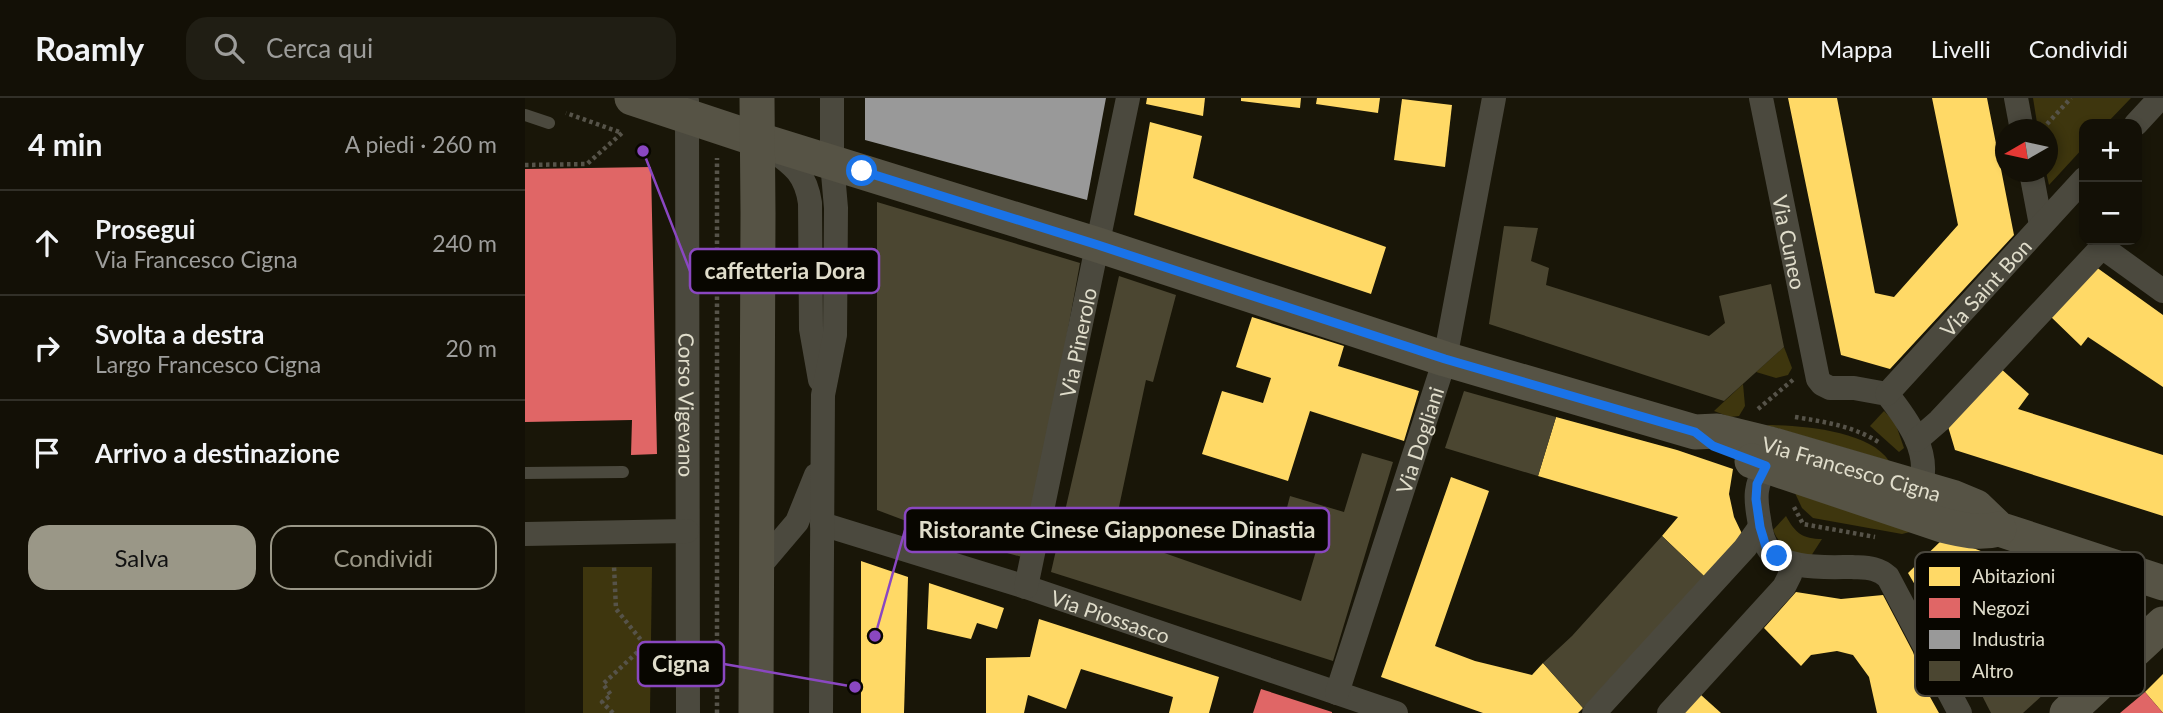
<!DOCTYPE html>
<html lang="it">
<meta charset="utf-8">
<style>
:root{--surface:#131006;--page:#201e14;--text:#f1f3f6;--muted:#9d9d9b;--line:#323028;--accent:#9a9787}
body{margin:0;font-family:Lato,sans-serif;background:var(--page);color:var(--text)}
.controls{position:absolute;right:21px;top:21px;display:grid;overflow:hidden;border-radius:14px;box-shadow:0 4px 10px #0003}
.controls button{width:63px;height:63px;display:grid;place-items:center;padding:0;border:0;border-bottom:2px solid var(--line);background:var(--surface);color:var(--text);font:35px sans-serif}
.compass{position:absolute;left:1470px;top:21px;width:63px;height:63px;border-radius:50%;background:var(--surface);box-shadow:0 4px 10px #0003;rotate:261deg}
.stop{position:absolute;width:21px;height:21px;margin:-16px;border:5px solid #1a73e8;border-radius:50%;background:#fff}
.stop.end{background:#1a73e8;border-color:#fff;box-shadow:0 2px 7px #0008}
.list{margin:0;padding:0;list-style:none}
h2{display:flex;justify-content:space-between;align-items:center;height:91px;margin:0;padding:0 28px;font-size:30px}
h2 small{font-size:23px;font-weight:400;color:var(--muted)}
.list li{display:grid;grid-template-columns:46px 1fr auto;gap:21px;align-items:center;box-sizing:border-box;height:105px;padding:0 28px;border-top:2px solid var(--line)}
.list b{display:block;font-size:26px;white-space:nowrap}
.list p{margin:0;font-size:23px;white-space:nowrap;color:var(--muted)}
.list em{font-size:23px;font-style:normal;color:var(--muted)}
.actions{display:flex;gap:14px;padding:21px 28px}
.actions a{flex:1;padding:16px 0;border:2px solid var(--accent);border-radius:21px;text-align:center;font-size:24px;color:var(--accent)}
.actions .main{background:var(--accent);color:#111}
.icon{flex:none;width:38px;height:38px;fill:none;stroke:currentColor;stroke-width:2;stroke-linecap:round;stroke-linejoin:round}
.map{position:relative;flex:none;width:1638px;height:615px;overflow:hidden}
header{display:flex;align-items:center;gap:42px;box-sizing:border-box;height:98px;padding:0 35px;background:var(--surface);border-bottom:2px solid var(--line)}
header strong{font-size:33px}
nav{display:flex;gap:38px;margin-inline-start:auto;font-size:24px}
.search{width:490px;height:63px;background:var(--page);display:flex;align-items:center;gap:18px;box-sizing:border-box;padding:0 24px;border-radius:21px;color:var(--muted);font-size:26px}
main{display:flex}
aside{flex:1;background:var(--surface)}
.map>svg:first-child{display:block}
.green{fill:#3e360e}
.homes{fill:#ffd966}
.shops{fill:#e06666}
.industry{fill:#999}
.building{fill:#4b4631}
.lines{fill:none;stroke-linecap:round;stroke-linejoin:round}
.path{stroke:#565349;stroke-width:4.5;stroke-dasharray:3.5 3.5;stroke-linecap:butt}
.lane{stroke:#4b493e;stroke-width:12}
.street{stroke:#4b493e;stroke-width:24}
.secondary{stroke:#565345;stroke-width:35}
.route{stroke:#1a73e8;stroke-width:9}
.labels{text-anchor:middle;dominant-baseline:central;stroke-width:7;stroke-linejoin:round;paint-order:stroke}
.street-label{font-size:21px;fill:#e0ddcb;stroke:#080600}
.key{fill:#080600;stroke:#49463d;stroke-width:2}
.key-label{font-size:19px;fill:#e0ddcb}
.leader{fill:none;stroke:#8a47c1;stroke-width:2.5}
.callout-dot{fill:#8a47c1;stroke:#080600;stroke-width:2.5}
.callout{fill:#080600;stroke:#8a47c1;stroke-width:2.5}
.callout-label{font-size:23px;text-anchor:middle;font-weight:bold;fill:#e0ddcb}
</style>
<header>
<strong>Roamly</strong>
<div class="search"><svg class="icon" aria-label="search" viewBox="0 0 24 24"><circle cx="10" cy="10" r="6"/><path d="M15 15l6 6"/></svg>Cerca qui</div>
<nav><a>Mappa</a><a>Livelli</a><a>Condividi</a></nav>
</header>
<main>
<aside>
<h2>4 min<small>A piedi · 260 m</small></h2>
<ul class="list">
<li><svg class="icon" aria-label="ahead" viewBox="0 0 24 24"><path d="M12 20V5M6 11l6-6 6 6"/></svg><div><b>Prosegui</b><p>Via Francesco Cigna</p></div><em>240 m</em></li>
<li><svg class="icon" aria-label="right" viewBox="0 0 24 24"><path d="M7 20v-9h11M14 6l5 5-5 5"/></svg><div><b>Svolta a destra</b><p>Largo Francesco Cigna</p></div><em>20 m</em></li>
<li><svg class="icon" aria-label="arrive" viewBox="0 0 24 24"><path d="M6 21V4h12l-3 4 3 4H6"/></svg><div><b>Arrivo a destinazione</b></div></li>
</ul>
<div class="actions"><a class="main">Salva</a><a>Condividi</a></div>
</aside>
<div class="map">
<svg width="1638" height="615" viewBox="0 0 1638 615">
<rect width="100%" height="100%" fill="#191608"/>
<g class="green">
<path d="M1508,0h98l-25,26h-22v23l-35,38 -3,-13 1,-42 -9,-1z"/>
<path d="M1259,249l8,21 -4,7 -12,3 -20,-6z"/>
<path d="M1218,286l2,22 -6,10 -9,1 -16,-6z"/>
<path d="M1359,313l11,11 9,26 -5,4 -29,-26z"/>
<path d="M1241,327c33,0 103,5 123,36z"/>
<path d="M1269,393l116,41 -8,2 -89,-16 -11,-10z"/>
<path d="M1261,418c9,17 17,23 36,23l-11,17c-18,-2 -31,-9 -38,-26z"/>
<path d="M58,469h69l-2,146h-67z"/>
</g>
<g class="homes">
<path d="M622,0h58l-2,18 -57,-12z"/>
<path d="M716,0h60l-1,10 -59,-7z"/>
<path d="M792,0h63l-2,15 -62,-9z"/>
<path d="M1263,0h49l38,195 19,4 64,-72 -26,-127h55l27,137 -124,134 -49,-14z"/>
<path d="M877,1l50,6 -7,62 -51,-7z"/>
<path d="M625,24l52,14 -9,42 193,69 -15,47 -237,-79z"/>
<path d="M1571,169l67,48v72l-75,-50 -7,9 -32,-31z"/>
<path d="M727,219l92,29 -6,20 81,25 -15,50 -94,-30 -22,70 -86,-27 20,-63 41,12 8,-25 -35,-11z"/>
<path d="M1474,269l30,27 -11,15 145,46v61l-208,-66 -8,-27z"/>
<path d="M1031,319l121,33 56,19 -4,25 5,23 10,21 -39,39 -43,-41 16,-19 -140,-41z"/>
<path d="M926,379l38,14 -54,155 40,15 57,14 11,-12 40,45 -5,5h-95l-102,-36z"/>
<path d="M1420,439l69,27 -13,33 -22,-6 -1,14 -12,-6 -5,13 -23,12 -30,-51z"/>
<path d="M336,463l47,16 -4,136h-43z"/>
<path d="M404,485l75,25 -7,21 -20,-6 -6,16 -44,-10z"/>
<path d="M1271,494l45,7 42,-4 30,57 12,36 14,25h-62l-8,-36 -16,-22 -16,-4 -26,4 -10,11 -37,-38z"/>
<path d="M514,521l180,58 -10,36h-40l4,-16 -92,-28 -15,40 -38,-14 -4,18h-38v-55l44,-1z"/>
<path d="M1638,576v39l-18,-21z"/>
<path d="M1176,597l20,18h-38z"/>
</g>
<g class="shops">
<path d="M126,69l6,287 -26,1 1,-35 -107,2v-253z"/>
<path d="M736,591l71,23v1h-79z"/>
<path d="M1620,594l18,21h-43z"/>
</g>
<path class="industry" d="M340,0h241l-19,102 -222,-60z"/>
<g class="building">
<path d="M352,104l203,61 -21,116 -37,178 -76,-21 -69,-26z"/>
<path d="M979,128l34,2 -7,33 18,7 -3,17 163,51 16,-13 -6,-27 52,-12 13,63 -60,54 -235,-77z"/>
<path d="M594,178l57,19 -23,87 -7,-2 -33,155 188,66 21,-70 -38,-12 6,-23 54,16 18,-59 31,9 -60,199 -282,-89z"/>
<path d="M939,293l92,26 -18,59 -93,-28z"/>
<path d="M1137,438l43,41 -122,131 -40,-45 29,-27z"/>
<path d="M1486,541l43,46 -31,28h-32l-19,-37z"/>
</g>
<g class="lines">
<g class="path">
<path d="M1522,26l24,-26"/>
<path d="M0,67l62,-1 35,-31 -56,-20"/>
<path d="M1233,311l36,-30"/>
<path d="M1270,319c30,5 59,9 85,26"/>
<path d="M1269,409l9,17 72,13"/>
<path d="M88,615l-11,-11 9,-7 -8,-11 42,-39 -29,-36 -2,-43"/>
<path d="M192,615v-555"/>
</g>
<g class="lane">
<path d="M0,17l24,8"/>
<path d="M0,375l98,-1"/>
</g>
<g class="street">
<path id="s1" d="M1236,0l57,281 4,5 8,4h24l33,6c20,25 45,59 33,93"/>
<path d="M1491,0l6,32"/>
<path id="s2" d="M162,3l1,612"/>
<path d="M1611,26l24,-26"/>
<path d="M247,52c22,15 34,25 38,53l1,126 9,51"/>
<path d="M1506,74l10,53"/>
<path id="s3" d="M1362,296l197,-215"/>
<path d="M1392,342l22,-19 163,-174 61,44"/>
<path d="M1241,368c-11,20 -11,31 -7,53 1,8 3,19 7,26 13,26 62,22 86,22 14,1 25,0 36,10l72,136"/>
<path id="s4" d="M297,426l204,63 370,126"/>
<path d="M0,436l162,-3"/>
<path d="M233,470l39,-46 19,-47"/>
<path id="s5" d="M501,489l102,-489"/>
<path id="s6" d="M812,595l108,-334 49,-261"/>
<path d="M296,615l2,-318 12,-60 1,-127 -4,-46v-64"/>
<path d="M1069,615l151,-165 15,-21"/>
<path d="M1144,615l115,-126 6,-12v-12"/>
</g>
<g class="secondary">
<path id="s7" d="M107,0l124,41 342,106 347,114 250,73 22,-1 53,13 182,53 24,10 23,22 164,54"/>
<path d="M1227,363l190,64c20,5 37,9 57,4"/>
<path d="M231,615l2,-500 -1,-115"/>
<path d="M1542,615l96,-89"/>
</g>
</g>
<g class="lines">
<path class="route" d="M337,73l236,74 347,114 250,73 18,14 53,20 -9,18 -1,15 4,28 6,20 11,9"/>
</g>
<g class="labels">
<g class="street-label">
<text stroke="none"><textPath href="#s1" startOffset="147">Via Cuneo</textPath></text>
<text stroke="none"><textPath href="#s3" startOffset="145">Via Saint Bon</textPath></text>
<text stroke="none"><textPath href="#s5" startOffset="250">Via Pinerolo</textPath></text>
<text stroke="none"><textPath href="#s2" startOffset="304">Corso Vigevano</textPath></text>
<text stroke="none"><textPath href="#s6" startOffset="266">Via Dogliani</textPath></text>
<text stroke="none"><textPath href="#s7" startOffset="1276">Via Francesco Cigna</textPath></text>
<text stroke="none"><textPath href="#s4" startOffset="303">Via Piossasco</textPath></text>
</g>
</g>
<rect x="1390" y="454" width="230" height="144" rx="10" class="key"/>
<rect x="1404" y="469" width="31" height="19" fill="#ffd966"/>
<rect x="1404" y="500" width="31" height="20" fill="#e06666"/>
<rect x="1404" y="532" width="31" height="19" fill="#999"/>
<rect x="1404" y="563" width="31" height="20" fill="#4b4631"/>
<g class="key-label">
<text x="1447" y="485">Abitazioni</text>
<text x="1447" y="517">Negozi</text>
<text x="1447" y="548">Industria</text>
<text x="1447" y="580">Altro</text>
</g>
<path class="leader" d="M118 53L165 173M350 538L380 432M330 589L199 566"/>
<g class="callout-dot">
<circle cx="118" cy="53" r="7"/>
<circle cx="350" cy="538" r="7"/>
<circle cx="330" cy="589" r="7"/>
</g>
<g class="callout">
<rect x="165" y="151" width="189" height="44" rx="7"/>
<rect x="380" y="410" width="424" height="44" rx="7"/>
<rect x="113" y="544" width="86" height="44" rx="7"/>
</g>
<g class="callout-label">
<text x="260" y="181">caffetteria Dora</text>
<text x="592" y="440">Ristorante Cinese Giapponese Dinastia</text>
<text x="156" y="574">Cigna</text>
</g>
</svg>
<div class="controls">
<button>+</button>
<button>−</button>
</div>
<svg class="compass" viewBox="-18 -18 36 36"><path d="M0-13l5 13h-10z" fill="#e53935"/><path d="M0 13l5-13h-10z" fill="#9d9d9b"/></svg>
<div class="stop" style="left:337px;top:73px"></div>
<div class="stop end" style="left:1252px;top:458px"></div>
</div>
</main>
